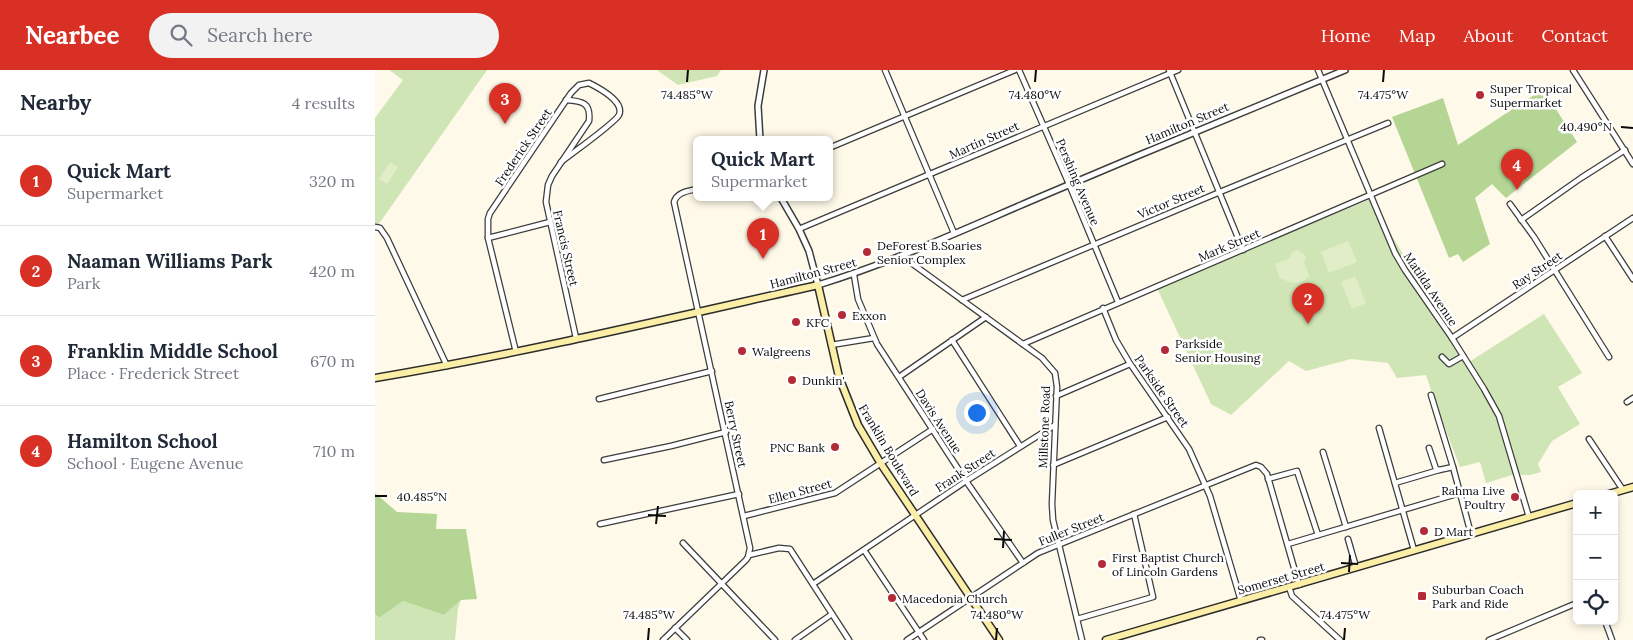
<!DOCTYPE html>
<meta charset="utf-8">
<style>
:root{--surface:#fff;--page:#f2f2f3;--text:#1f2937;--muted:#747a83;--line:#e0e1e3;--accent:#d93025}
body{margin:0;font-family:Lora,serif;background:var(--page);color:var(--text)}
.controls{position:absolute;right:15px;bottom:15px;display:grid;overflow:hidden;border-radius:8px;box-shadow:0 2px 8px #0003}
.controls button{width:45px;height:45px;display:grid;place-items:center;padding:0;border:0;border-bottom:1px solid var(--line);background:var(--surface);color:var(--text);font:25px sans-serif}
.you{position:absolute;left:601px;top:342px;width:18px;height:18px;margin:-12px;border:4px solid #fff;border-radius:50%;background:#1a73e8;box-shadow:0 0 0 8px #1a73e833}
.badge{display:grid;place-items:center;width:32px;height:32px;border-radius:50%;background:var(--accent);color:#fff;font-size:16px;font-weight:700}
.pin{position:absolute;translate:-50% -41px;filter:drop-shadow(0 1px 2px #0008)}
.pin::after{content:'';position:absolute;top:26px;width:18px;height:15px;background:inherit;clip-path:polygon(0 0,100% 0,50% 100%)}
.popup{position:absolute;left:318px;top:66px;width:140px;height:65px;box-sizing:border-box;display:grid;place-content:center;border-radius:8px;background:var(--surface);filter:drop-shadow(0 1px 4px #0005);font-size:16px;white-space:nowrap;color:var(--muted)}
.popup b{font-size:19px;color:var(--text)}
.popup::after{content:'';position:absolute;left:50%;top:100%;margin-left:-10px;border:10px solid transparent;border-top-color:var(--surface)}
.list{margin:0;padding:0;list-style:none}
h2{display:flex;justify-content:space-between;align-items:center;height:65px;margin:0;padding:0 20px;font-size:21px}
h2 small{font-size:16px;font-weight:400;color:var(--muted)}
.list li{display:grid;grid-template-columns:32px 1fr auto;gap:15px;align-items:center;box-sizing:border-box;height:90px;padding:0 20px;border-top:1px solid var(--line)}
.list b{display:block;font-size:19px;white-space:nowrap}
.list p{margin:0;font-size:16px;white-space:nowrap;color:var(--muted)}
.list em{font-size:16px;font-style:normal;color:var(--muted)}
.icon{flex:none;width:28px;height:28px;fill:none;stroke:currentColor;stroke-width:2;stroke-linecap:round;stroke-linejoin:round}
.map{position:relative;flex:none;width:1258px;height:570px;overflow:hidden}
header{display:flex;align-items:center;gap:30px;box-sizing:border-box;height:70px;padding:0 25px;background:var(--accent);color:#fff}
header strong{font-size:24px}
nav{display:flex;gap:28px;margin-inline-start:auto;font-size:18px}
.search{width:350px;height:45px;background:var(--page);display:flex;align-items:center;gap:12px;box-sizing:border-box;padding:0 18px;border-radius:28px;color:var(--muted);font-size:19px}
main{display:flex}
aside{flex:1;background:var(--surface)}
.map>svg:first-child{display:block}
.green{fill:#d0e5b5}
.forest{fill:#b5d595}
.pitch{fill:#e1edc6}
.lines{fill:none;stroke-linecap:round;stroke-linejoin:round}
.minor-casing{stroke:#3d3d3d;stroke-width:7}
.tertiary-casing{stroke:#3d3d3d;stroke-width:8}
.secondary-casing{stroke:#2c2c2c;stroke-width:9}
.minor{stroke:#fff;stroke-width:4.5}
.tertiary{stroke:#fff;stroke-width:5}
.secondary{stroke:#fbeea7;stroke-width:6}
.ticks{fill:none;stroke:#0a0a0a;stroke-width:2}
.poi-dot{fill:#b22b37;stroke:#fff;stroke-width:2}
.labels{text-anchor:middle;dominant-baseline:central;stroke-width:5;stroke-linejoin:round;paint-order:stroke}
.poi-label{font-size:12px;fill:#0a0a0a;stroke:#fff;text-anchor:start}
.street-label{font-size:12px;fill:#0a0a0a;stroke:#fff}
.ticks-label{font-size:12px;text-anchor:middle;fill:#0a0a0a;stroke:#fff;stroke-width:5;stroke-linejoin:round;paint-order:stroke}
</style>
<header>
<strong>Nearbee</strong>
<div class="search"><svg class="icon" aria-label="search" viewBox="0 0 24 24"><circle cx="10" cy="10" r="6"/><path d="M15 15l6 6"/></svg>Search here</div>
<nav><a>Home</a><a>Map</a><a>About</a><a>Contact</a></nav>
</header>
<main>
<aside>
<h2>Nearby<small>4 results</small></h2>
<ul class="list">
<li><span class="badge">1</span><div><b>Quick Mart</b><p>Supermarket</p></div><em>320 m</em></li>
<li><span class="badge">2</span><div><b>Naaman Williams Park</b><p>Park</p></div><em>420 m</em></li>
<li><span class="badge">3</span><div><b>Franklin Middle School</b><p>Place · Frederick Street</p></div><em>670 m</em></li>
<li><span class="badge">4</span><div><b>Hamilton School</b><p>School · Eugene Avenue</p></div><em>710 m</em></li>
</ul>
</aside>
<div class="map">
<svg width="1258" height="570" viewBox="0 0 1258 570">
<rect width="100%" height="100%" fill="#fef9e8"/>
<g class="green">
<path d="M14,0h98l-111,158h-1v-110l28,-38z"/>
<path d="M282,0h64l-4,6 -39,9z"/>
<path d="M996,129l95,165 78,-50 38,59 -24,14 22,37 -28,17 -14,23 3,8 -11,3h-18l-26,8 -6,-21 -20,5 -25,-65 -9,-27 -29,3 -9,-15 -37,-4 -45,12 -17,-10 -58,54 -20,-11 -54,-116z"/>
<path d="M86,530l-3,8 -3,32h-80v-26l4,4 24,-17 41,14z"/>
</g>
<g class="forest">
<path d="M1168,19l34,53 -71,56 -14,-14 -17,14 15,46 -27,18 -5,-8 -9,4 -57,-141 51,-19 15,47z"/>
<path d="M0,423l22,19 40,2 -1,15h30l11,70 -16,1 -17,15 -41,-14 -24,17 -4,-4z"/>
</g>
<g class="pitch">
<path d="M15,92l8,5 -11,17 -8,-5z"/>
<path d="M973,171l9,21 -28,11 -8,-21z"/>
<path d="M923,180l6,4 2,5 -2,3 5,14c-10,11 -19,7 -30,1l-4,-13 15,-6 2,-6z"/>
<path d="M980,206l11,27 -14,6 -11,-27z"/>
</g>
<g class="lines">
<g class="minor-casing">
<g id="minor">
<path d="M510,0l69,163"/>
<path d="M644,0l50,114 49,118"/>
<path d="M794,0l74,180"/>
<path d="M943,0l77,183 10,17 47,68 32,51 15,27 30,101"/>
<path d="M1198,0l60,94"/>
<path d="M191,30c17,1 25,3 23,21l-37,55 -4,9 -2,17 30,136"/>
<path d="M454,78l186,-78"/>
<path d="M1135,134l24,33 75,120"/>
<path d="M1146,150l60,-42 44,-28"/>
<path d="M0,157l5,1 7,10 60,128"/>
<path d="M424,159l379,-159"/>
<path d="M1230,166l28,43"/>
<path d="M113,168l62,-16"/>
<path d="M528,187l139,101 13,15 2,14 -5,117 1,16 29,120"/>
<path d="M479,205l4,24 19,45 89,137 57,82"/>
<path d="M587,230l258,-108 168,-69"/>
<path d="M728,238l13,32 13,22 60,87 21,47 31,105"/>
<path d="M1077,268l181,-120"/>
<path d="M577,270l68,106"/>
<path d="M648,274l419,-180"/>
<path d="M456,275l43,-7"/>
<path d="M141,282l-28,-114v-19l2,-6 81,-120 8,-8 10,-2c10,5 36,19 30,32 -4,8 -48,39 -58,47"/>
<path d="M1067,287l7,7 14,-8"/>
<path d="M524,307l87,-60"/>
<path d="M1056,325l22,72 18,67"/>
<path d="M681,326l74,-32"/>
<path d="M224,329l113,-28"/>
<path d="M1252,332l6,-4"/>
<path d="M1004,358l35,122"/>
<path d="M1214,369l34,51"/>
<path d="M1054,378l7,21 3,1 14,-3"/>
<path d="M948,382l23,75"/>
<path d="M229,390l67,-14 55,-14"/>
<path d="M678,395l115,-48"/>
<path d="M893,409l29,-8 21,64"/>
<path d="M1020,413l44,-13"/>
<path d="M369,446l91,-23 98,-64"/>
<path d="M225,454l139,-30"/>
<path d="M973,469l8,28"/>
<path d="M308,473l92,97"/>
<path d="M913,474l172,-51"/>
<path d="M489,480l60,90"/>
<path d="M374,485l30,-7 11,1 59,91"/>
<path d="M438,514l153,-103 89,-56"/>
<path d="M914,517l3,9 48,44"/>
<path d="M702,549l76,-22 -19,-83"/>
<path d="M1230,551l7,19"/>
<path d="M300,558l12,12"/>
<path d="M288,570l83,-80 2,-3 2,-9 -76,-346c3,-10 14,-11 23,-13"/>
<path d="M420,570l37,-26"/>
<path d="M532,570l131,-87 218,-88 5,2 6,7 32,111"/>
<path d="M885,570h2"/>
<path d="M1114,570l88,-37"/>
</g>
</g>
<g class="tertiary-casing">
<g id="tertiary">
<path d="M385,70l-2,-34 6,-36"/>
<path d="M406,128l18,31 10,22 9,34c79,-24 153,-59 229,-91 99,-42 198,-83 298,-124"/>
</g>
</g>
<g class="secondary-casing">
<g id="secondary">
<path d="M0,308c149,-25 296,-60 443,-93l21,92 19,48 23,39 118,176"/>
<path d="M1234,424l24,-7"/>
<path d="M731,570l471,-137"/>
</g>
</g>
<use href="#minor" class="minor"/>
<use href="#tertiary" class="tertiary"/>
<use href="#secondary" class="secondary"/>
</g>
<path class="ticks" d="M312,12l1,-12M660,12l1,-12M1008,12l1,-12M1246,57l12,1M0,426h12M273,445l18,1M281,454l2,-18M619,469l18,1M628,478l1,-17M966,493l17,1M974,502l1,-17M273,570l1,-12M621,570l1,-12M969,570l1,-12"/>
<g class="poi-dot">
<circle cx="1105" cy="25" r="5"/>
<circle cx="492" cy="182" r="5"/>
<circle cx="467" cy="245" r="5"/>
<circle cx="421" cy="252" r="5"/>
<circle cx="790" cy="280" r="5"/>
<circle cx="367" cy="281" r="5"/>
<circle cx="417" cy="310" r="5"/>
<circle cx="460" cy="377" r="5"/>
<circle cx="1140" cy="427" r="5"/>
<circle cx="1049" cy="461" r="5"/>
<circle cx="727" cy="494" r="5"/>
<rect x="1042" y="521" width="10" height="10" rx="2.5"/>
<circle cx="517" cy="528" r="5"/>
</g>
<g class="labels">
<g class="poi-label">
<text x="1115" y="18">Super Tropical<tspan x="1115" dy="14">Supermarket</tspan></text>
<text x="502" y="175">DeForest B.Soaries<tspan x="502" dy="14">Senior Complex</tspan></text>
<text x="477" y="245">Exxon</text>
<text x="431" y="252">KFC</text>
<text x="800" y="273">Parkside<tspan x="800" dy="14">Senior Housing</tspan></text>
<text x="377" y="281">Walgreens</text>
<text x="427" y="310">Dunkin'</text>
<text x="450" y="377" text-anchor="end">PNC Bank</text>
<text x="1130" y="420" text-anchor="end">Rahma Live<tspan x="1130" dy="14">Poultry</tspan></text>
<text x="1059" y="461">D Mart</text>
<text x="737" y="487">First Baptist Church<tspan x="737" dy="14">of Lincoln Gardens</tspan></text>
<text x="1057" y="519">Suburban Coach<tspan x="1057" dy="14">Park and Ride</tspan></text>
<text x="527" y="528">Macedonia Church</text>
</g>
<g class="street-label">
<text transform="translate(812 53) rotate(-23)">Hamilton Street</text>
<text transform="translate(609 70) rotate(-24)">Martin Street</text>
<text transform="translate(148 77) rotate(-56)">Frederick Street</text>
<text transform="translate(703 112) rotate(67)">Pershing Avenue</text>
<text transform="translate(796 131) rotate(-23)">Victor Street</text>
<text transform="translate(854 175) rotate(-23)">Mark Street</text>
<text transform="translate(191 178) rotate(77)">Francis Street</text>
<text transform="translate(1162 200) rotate(-34)">Ray Street</text>
<text transform="translate(438 203) rotate(-15)">Hamilton Street</text>
<text transform="translate(1056 219) rotate(56)">Matilda Avenue</text>
<text transform="translate(787 321) rotate(55)">Parkside Street</text>
<text transform="translate(564 351) rotate(57)">Davis Avenue</text>
<text transform="translate(669 357) rotate(-88)">Millstone Road</text>
<text transform="translate(361 364) rotate(78)">Berry Street</text>
<text transform="translate(514 380) rotate(59)">Franklin Boulevard</text>
<text transform="translate(590 400) rotate(-33)">Frank Street</text>
<text transform="translate(425 421) rotate(-15)">Ellen Street</text>
<text transform="translate(696 459) rotate(-22)">Fuller Street</text>
<text transform="translate(906 508) rotate(-16)">Somerset Street</text>
</g>
</g>
<g class="ticks-label">
<text x="312" y="29">74.485°W</text>
<text x="660" y="29">74.480°W</text>
<text x="1008" y="29">74.475°W</text>
<text x="1211" y="61">40.490°N</text>
<text x="47" y="431">40.485°N</text>
<text x="274" y="549">74.485°W</text>
<text x="622" y="549">74.480°W</text>
<text x="970" y="549">74.475°W</text>
</g>
</svg>
<div class="controls">
<button>+</button>
<button>−</button>
<button><svg class="icon" aria-label="locate" viewBox="0 0 24 24"><circle cx="12" cy="12" r="6"/><path d="M12 2v4M12 18v4M2 12h4M18 12h4"/></svg></button>
</div>
<div class="you"></div>
<div class="pin badge" style="left:388px;top:189px">1</div>
<div class="popup"><b>Quick Mart</b>Supermarket</div>
<div class="pin badge" style="left:933px;top:254px">2</div>
<div class="pin badge" style="left:130px;top:54px">3</div>
<div class="pin badge" style="left:1142px;top:120px">4</div>
</div>
</main>
